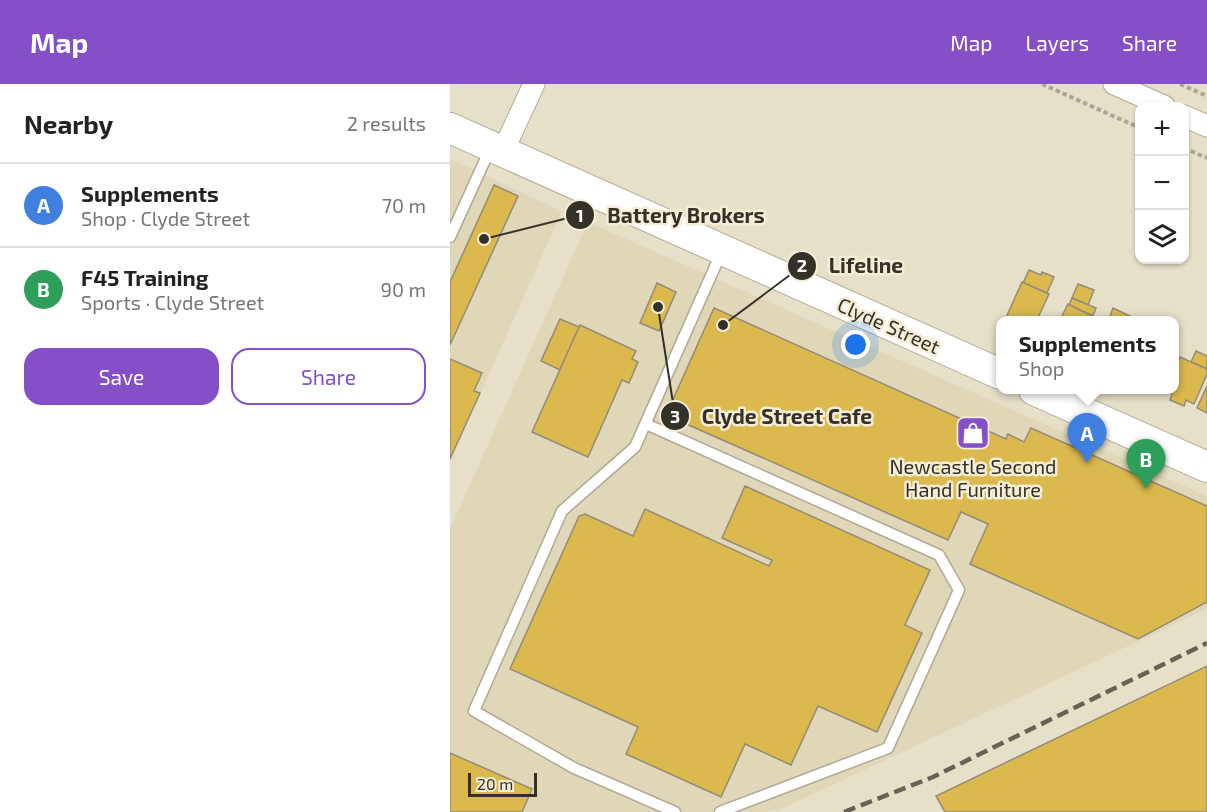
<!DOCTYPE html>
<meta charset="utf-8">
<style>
:root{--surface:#fff;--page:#f2f2f2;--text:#222;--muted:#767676;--line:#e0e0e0;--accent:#844fc7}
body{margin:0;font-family:"Exo 2",sans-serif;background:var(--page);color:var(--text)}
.controls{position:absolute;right:18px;top:18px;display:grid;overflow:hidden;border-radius:12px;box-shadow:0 2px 4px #0004}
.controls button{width:54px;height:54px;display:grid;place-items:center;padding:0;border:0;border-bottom:2px solid var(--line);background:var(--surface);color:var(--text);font:30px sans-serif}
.scale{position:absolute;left:18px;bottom:15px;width:69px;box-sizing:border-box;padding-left:6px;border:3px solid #343128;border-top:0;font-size:16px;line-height:21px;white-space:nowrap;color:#343128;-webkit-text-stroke:4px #f5edd6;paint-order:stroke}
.you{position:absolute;left:406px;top:261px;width:21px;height:21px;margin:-15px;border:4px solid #fff;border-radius:50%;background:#1a73e8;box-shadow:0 0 0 9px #1a73e833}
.badge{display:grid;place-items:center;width:39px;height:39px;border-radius:50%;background:var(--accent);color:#fff;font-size:20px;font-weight:700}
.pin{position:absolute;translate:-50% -50px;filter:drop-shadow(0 2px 3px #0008)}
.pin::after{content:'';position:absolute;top:32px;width:21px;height:18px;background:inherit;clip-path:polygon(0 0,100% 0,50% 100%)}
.popup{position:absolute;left:546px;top:232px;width:183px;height:78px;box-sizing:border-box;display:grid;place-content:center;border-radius:12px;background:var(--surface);filter:drop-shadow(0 2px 4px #0005);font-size:20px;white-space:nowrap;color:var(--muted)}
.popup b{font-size:22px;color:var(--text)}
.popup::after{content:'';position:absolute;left:50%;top:100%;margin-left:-12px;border:12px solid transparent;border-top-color:var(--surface)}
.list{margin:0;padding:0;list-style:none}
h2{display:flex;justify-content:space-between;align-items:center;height:78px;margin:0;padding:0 24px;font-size:26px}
h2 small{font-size:20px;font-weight:400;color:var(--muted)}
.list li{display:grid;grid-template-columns:39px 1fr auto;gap:18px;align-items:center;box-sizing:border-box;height:84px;padding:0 24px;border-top:2px solid var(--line)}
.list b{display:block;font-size:22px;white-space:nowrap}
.list p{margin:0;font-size:20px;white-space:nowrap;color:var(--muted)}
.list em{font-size:20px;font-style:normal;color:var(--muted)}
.actions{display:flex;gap:12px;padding:18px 24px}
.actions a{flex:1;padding:14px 0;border:2px solid var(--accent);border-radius:18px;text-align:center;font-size:21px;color:var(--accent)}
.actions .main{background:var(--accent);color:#fff}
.icon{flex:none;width:33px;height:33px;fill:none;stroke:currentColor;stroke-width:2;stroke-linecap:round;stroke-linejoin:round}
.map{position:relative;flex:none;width:757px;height:728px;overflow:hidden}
header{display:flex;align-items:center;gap:36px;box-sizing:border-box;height:84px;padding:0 30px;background:var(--accent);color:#fff}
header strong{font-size:28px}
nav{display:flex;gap:33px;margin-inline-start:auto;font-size:21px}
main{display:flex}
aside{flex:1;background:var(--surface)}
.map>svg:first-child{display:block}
.built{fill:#e0d6b8}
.building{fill:#dbb94f;stroke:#938c77;stroke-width:1.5}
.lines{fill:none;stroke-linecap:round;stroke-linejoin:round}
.lane-casing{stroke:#b0a993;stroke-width:13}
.street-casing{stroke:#b0a993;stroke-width:23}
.secondary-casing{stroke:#b0a993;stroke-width:32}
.path{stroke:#aca794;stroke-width:4;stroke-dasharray:4.5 3;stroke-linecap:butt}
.lane{stroke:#fff;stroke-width:10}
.street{stroke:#fff;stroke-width:21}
.secondary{stroke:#fff;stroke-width:30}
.rail{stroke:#676256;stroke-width:4.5;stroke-dasharray:12 6;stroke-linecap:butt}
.labels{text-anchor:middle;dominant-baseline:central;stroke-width:5;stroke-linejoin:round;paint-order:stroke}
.street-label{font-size:20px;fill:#343128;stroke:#f5edd6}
.poi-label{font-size:20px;fill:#343128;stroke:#f5edd6}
.leader{fill:none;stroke:#343128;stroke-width:2}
.callout-dot{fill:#343128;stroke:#f5edd6;stroke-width:2}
.mark-label{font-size:18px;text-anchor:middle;font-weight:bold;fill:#fff}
.callout-label{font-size:21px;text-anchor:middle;font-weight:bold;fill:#343128;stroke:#f5edd6;stroke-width:5;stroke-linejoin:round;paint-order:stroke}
</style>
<header>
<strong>Map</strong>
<nav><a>Map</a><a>Layers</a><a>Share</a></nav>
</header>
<main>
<aside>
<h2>Nearby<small>2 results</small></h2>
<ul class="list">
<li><span class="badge" style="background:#3f7fe0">A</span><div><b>Supplements</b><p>Shop · Clyde Street</p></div><em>70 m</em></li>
<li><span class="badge" style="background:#2e9e5b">B</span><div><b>F45 Training</b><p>Sports · Clyde Street</p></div><em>90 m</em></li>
</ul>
<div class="actions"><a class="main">Save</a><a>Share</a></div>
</aside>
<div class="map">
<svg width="757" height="728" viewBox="0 0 757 728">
<rect width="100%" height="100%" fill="#e7e0c9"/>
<g class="built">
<path d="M0,75l112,52 -112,251z"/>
<path d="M138,138l619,274v113l-426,200 -15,3h-316v-283z"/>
</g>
<g class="building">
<path d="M44,101l24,11 -68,149v-63z"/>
<path d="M579,186l12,5 1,-3 12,5 -7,16 -24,-10z"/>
<path d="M572,198l27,12 -12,26h-32z"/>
<path d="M207,199l19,9 -17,39 -19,-8z"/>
<path d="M628,200l16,6 -6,15 -16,-7z"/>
<path d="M622,214l24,10 -3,8 -24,-11z"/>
<path d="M618,220l26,13 -2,3h-32z"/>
<path d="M264,224l292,131 2,-5 16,8 7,-14 176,78v96l-69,37 -168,-75 18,-40 -27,-12 -13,28 -282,-125z"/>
<path d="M663,224l23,11 -1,1h-23l-3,-1z"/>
<path d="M110,235l19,8 -19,43 -19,-9z"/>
<path d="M130,241l56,26 -4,8 6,3 -9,21 -7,-3 -34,77 -56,-25z"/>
<path d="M746,267l11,5v13l-16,-7z"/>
<path d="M730,273l27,12v5l-13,30 -8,-4 -2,6 -14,-6 2,-6 -7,-3 1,-1h8v-19z"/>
<path d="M0,275l32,14 -8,18 6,2 -30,66z"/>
<path d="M757,302v27l-10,-5z"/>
<path d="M295,402l185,84 -25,55 17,8 -45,99 -59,-26 -27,59 -46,-21 -24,53 -95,-43 12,-27 -128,-58 69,-153 6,-2 48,22 12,-27 124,57 3,-6 -50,-22z"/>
<path d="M757,582v146h-262l-9,-16z"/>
<path d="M0,669l82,36 -10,23h-72z"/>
</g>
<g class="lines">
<g class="lane-casing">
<g id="lane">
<path d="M0,153l41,-90"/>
<path d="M196,340l293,131 20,35 -71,158 -168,64"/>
<path d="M225,728l-101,-44 -100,-57 88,-200 73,-64 87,-196"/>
</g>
</g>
<g class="street-casing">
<g id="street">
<path d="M664,0l50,22"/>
<path d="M734,32l23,10"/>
<path d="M53,67l31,-67"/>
</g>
</g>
<g class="secondary-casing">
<g id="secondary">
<path d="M0,44l550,246"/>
<path d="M584,306l173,77"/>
</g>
</g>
<g class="path">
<path d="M592,0l98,44"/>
<path d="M730,0l27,12"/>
<path d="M734,64l23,10"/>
</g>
<use href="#lane" class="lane"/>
<use href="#street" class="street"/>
<use href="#secondary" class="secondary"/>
<path class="rail" d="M394,728l89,-35 274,-134"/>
</g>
<defs>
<g id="shop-square" transform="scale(1.725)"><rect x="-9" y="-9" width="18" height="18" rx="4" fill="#844fc7" stroke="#f5edd6"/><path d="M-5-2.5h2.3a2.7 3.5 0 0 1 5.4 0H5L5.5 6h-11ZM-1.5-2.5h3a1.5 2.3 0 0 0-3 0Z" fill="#fff"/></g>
</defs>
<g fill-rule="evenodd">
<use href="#shop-square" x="523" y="349"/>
</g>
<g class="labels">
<g class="street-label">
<text transform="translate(439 241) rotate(24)">Clyde Street</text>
</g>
<g class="poi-label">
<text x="523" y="382">Newcastle Second<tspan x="523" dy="23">Hand Furniture</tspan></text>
</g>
</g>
<path class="leader" d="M34 155L130 131M273 241L352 182M208 223L225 332"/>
<g class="callout-dot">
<circle cx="34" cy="155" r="6"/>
<circle cx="273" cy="241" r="6"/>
<circle cx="208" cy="223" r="6"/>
<circle cx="130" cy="131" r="15"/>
<circle cx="352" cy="182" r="15"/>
<circle cx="225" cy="332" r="15"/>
</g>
<g class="mark-label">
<text x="130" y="138">1</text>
<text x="352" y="188">2</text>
<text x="225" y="339">3</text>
</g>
<g class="callout-label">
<text x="236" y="139">Battery Brokers</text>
<text x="416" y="189">Lifeline</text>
<text x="337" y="340">Clyde Street Cafe</text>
</g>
</svg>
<div class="controls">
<button>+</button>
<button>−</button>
<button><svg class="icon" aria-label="layers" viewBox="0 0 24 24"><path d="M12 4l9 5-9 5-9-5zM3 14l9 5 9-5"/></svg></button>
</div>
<div class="scale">20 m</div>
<div class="you"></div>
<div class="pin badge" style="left:637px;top:379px;background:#3f7fe0">A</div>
<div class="popup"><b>Supplements</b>Shop</div>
<div class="pin badge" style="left:696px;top:405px;background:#2e9e5b">B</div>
</div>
</main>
